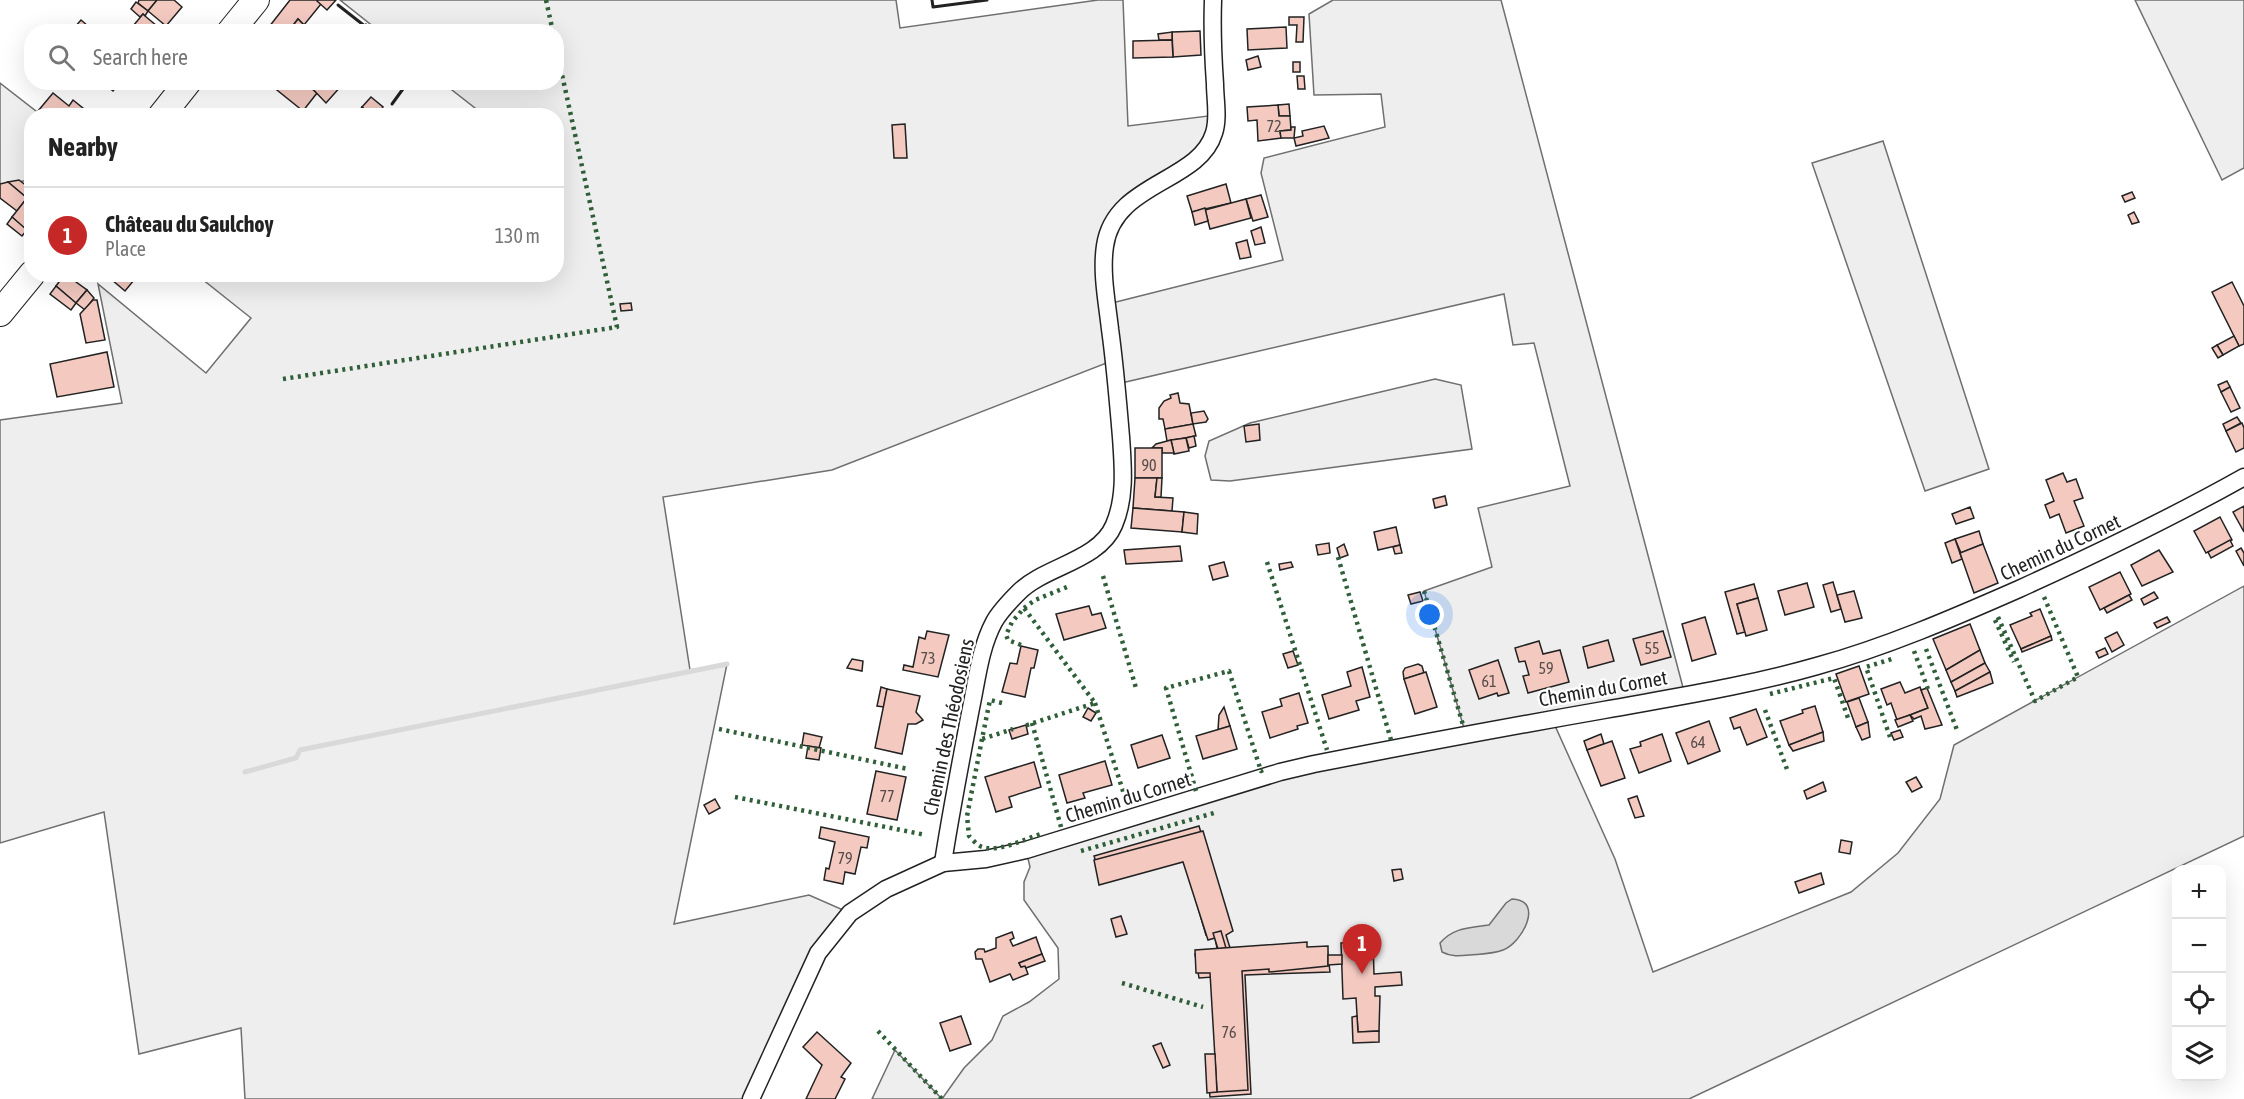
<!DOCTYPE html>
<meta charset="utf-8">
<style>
:root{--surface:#fff;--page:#f2f2f2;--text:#222;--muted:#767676;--line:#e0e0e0;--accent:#c62828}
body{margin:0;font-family:"Asap Condensed",sans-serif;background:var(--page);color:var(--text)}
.controls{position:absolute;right:18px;bottom:18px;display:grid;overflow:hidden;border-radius:12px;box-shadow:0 6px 24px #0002}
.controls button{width:54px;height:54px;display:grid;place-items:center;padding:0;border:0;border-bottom:2px solid var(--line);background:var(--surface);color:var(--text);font:30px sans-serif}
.you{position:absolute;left:1430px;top:615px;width:21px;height:21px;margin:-15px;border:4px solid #fff;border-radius:50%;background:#1a73e8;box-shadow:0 0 0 9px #1a73e833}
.badge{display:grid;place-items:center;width:39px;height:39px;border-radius:50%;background:var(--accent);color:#fff;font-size:20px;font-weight:700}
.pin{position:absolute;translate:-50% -50px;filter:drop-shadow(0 2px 3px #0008)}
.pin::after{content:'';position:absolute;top:32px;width:21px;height:18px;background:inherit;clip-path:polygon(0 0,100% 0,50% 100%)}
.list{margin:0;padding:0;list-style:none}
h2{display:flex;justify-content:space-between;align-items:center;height:78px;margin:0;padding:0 24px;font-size:26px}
h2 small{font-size:20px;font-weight:400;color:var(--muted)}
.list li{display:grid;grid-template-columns:39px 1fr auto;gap:18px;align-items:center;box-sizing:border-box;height:96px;padding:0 24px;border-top:2px solid var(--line)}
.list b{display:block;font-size:22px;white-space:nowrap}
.list p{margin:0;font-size:20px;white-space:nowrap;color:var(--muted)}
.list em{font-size:20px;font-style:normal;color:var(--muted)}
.icon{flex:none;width:33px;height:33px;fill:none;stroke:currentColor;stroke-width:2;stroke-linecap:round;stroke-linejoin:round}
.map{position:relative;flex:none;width:2244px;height:1099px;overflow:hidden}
.search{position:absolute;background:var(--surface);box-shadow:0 6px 24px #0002;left:24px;top:24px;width:540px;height:66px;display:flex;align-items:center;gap:15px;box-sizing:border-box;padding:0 21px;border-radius:24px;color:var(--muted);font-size:22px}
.panel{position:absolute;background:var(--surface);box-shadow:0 6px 24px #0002;left:24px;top:108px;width:540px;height:174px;border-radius:24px}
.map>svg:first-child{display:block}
.green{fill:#eee;stroke:#6f6f6f;stroke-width:1.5}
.water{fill:#d9d9d9;stroke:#6f6f6f;stroke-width:1.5}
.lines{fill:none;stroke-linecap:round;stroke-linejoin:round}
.stream{stroke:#d9d9d9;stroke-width:5}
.building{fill:#f3c9c0;stroke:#222;stroke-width:1.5}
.street-casing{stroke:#222;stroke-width:19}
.primary-casing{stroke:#222;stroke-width:28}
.street{stroke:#fff;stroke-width:16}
.primary{stroke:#fff;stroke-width:26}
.hedge{stroke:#2f5e38;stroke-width:4.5;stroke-dasharray:3 4.5;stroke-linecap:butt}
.wall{stroke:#222;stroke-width:3}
.labels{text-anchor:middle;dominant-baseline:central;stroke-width:4.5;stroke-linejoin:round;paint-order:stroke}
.number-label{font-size:16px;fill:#564c4a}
.street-label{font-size:20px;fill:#222;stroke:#fff}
</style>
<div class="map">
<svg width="2244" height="1099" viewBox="0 0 2244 1099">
<rect width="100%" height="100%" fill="#fff"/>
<g class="green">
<path d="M340,0h556l4,28 198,-28h25l5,126 88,-11 -1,17 -106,98 -1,74 175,-44 -22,-87 3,-15 121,-31 -4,-33 -67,1 -5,-81 24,-14h168l184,695 -133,24 63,140 38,113 198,-80 47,-39 42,-54 14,-54 290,-159v250l-555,263h-817l23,-49 47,49 22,-31 28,-28 11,-24 26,-14 30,-23 -1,-31 -34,-48v-18l6,-15 -4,-17 186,-56 254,-59 -42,-144 68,-24 -14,-59 92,-22 -36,-143 -21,2 -9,-51 -387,90 -3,-24 -282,110 -169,27 27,173 37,-6 -53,260 135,-29 41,18 -16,18 -83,168h-506l-4,-71 -102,26 -35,-242 -104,31v-423l122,-17 -24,-119 108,89 45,-55 -54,-43 359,-1v-158l-72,-1 -41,-32 113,-1v-50l-177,-1z"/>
<path d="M2135,0h109v168l-22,12z"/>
<path d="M0,83l41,32 -9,1 -1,63 -31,8z"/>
<path d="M1883,141l106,328 -64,22 -113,-328z"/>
<path d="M1435,379l26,6 11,64 -242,32 -19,-1 -6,-24 4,-15 41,-18z"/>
</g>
<path class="water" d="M1512,899c33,1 10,44 -9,51 -10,4 -23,4 -33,5 -10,1 -19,2 -28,-3l-2,-9c14,-16 30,-15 49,-18l17,-22z"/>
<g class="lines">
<path class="stream" d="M245,772l51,-14 4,-8 427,-86"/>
</g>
<g class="building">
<path d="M139,0h18l-9,11 -10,-8z"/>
<path d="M157,0h17l8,7 -16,19 -18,-15z"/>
<path d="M290,0h28l3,4 -17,21 -6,-6 -10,13h-23z"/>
<path d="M318,0h18l-9,10 -10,-9z"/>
<path d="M136,2l12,9 -3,5 -2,-2 -3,3 -9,-8z"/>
<path d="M143,14l2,2 18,15 -35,1z"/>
<path d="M1289,17h15l-1,25h-7l1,-17h-8z"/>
<path d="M298,19l6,6 -5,7h-11z"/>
<path d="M81,20l14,12h-17l-4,-4z"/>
<path d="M366,24l10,8h-16z"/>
<path d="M1286,27l1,21 -39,2 -1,-21z"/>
<path d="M1200,31l1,24 -28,2 -1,-25z"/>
<path d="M1172,32v8h-13l-1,-6z"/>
<path d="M1172,40l1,17 -40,1v-17z"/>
<path d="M1258,56l3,11 -13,3 -2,-10z"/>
<rect x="1293" y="62" width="7" height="10"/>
<path d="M1297,76h7l1,13h-7z"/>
<path d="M102,82h18l-7,9z"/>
<path d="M267,82h37l13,11 -14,18z"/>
<path d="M306,82h33l3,3 -16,18z"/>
<path d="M53,93l16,13 4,-6 16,13 -2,3h-44l-5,-5z"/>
<path d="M371,97l12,10 -6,9h-5l-10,-9z"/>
<path d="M1289,104l1,12h-11l-1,-11z"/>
<path d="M1278,105l1,11h11l1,14 -11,1 1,7 -23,3 -1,-21 -9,1 -1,-14z"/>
<path d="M362,107l10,9h-16z"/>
<path d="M905,124l2,34h-13l-2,-33z"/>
<path d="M1324,126l5,12 -33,8 -2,-8 9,-2 -1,-5z"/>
<path d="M1291,127h4l-1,11h-13l-1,-7 11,-1z"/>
<path d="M19,180l13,10 -5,8 -19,-16z"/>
<path d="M8,182l19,16 -10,13 -17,-13v-14z"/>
<path d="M1226,184l5,19 -39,9 -5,-16z"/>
<path d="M2132,192l3,6 -10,4 -3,-6z"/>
<path d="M1261,195l7,22 -15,4 -7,-22z"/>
<path d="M27,198l5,3v24l-5,6 -15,-14z"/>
<path d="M1246,199l5,19 -41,11 -5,-19z"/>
<path d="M1205,208l3,13 -13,4 -3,-13z"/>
<path d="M2134,212l5,10 -7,2 -4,-9z"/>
<path d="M12,217l15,13 -5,6 -15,-12z"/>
<path d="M1261,227l4,16 -10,2 -4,-14z"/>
<path d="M1247,240l4,17 -11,2 -4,-16z"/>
<path d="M65,274l22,16 -11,13 -20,-17z"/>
<path d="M105,274h34l-14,17z"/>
<path d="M2232,282l12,24v38l-5,2 -27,-54z"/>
<path d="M56,286l20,17 -5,7 -21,-16z"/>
<path d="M87,290l7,8 -9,12 -9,-7z"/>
<path d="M93,300h4l8,40 -19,3 -6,-29z"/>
<path d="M631,303l1,7 -11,1 -1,-7z"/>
<path d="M2234,336l5,10 -16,9 -6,-10z"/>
<path d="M2217,345l6,10 -5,3 -6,-10z"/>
<path d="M107,352l7,35 -57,10 -7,-33z"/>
<path d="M2227,381l3,6 -9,5 -3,-7z"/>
<path d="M2230,387l10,21 -9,4 -10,-20z"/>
<path d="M1178,393l2,10 9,1 4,20 -28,5 -2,-10h-4v-11l5,-7 7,-3 -1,-3z"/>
<path d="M1204,411l4,8 -2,3 -13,2 -2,-11z"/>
<path d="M2237,417l4,6 -15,8 -3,-7z"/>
<path d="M2242,423l2,5v20l-8,4 -10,-21z"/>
<path d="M1193,424l3,12 -29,5 -2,-12z"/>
<path d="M1259,424l1,16 -14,2 -2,-16z"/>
<path d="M1194,436l2,10 -7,2 -3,-10z"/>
<path d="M1186,438l3,13 -15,3 -3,-14z"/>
<path d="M1171,440l3,13h-12v-5h-10l4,-4z"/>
<rect x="1135" y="448" width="27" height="30"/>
<path d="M2063,473l4,9 9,-3 7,19 -9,3 10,25 -18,7 -7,-19 -9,4 -5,-13 9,-4 -8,-21z"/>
<path d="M1135,478h22l-2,19 18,1 -1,13 -39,-3z"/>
<path d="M1157,478h5l-1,19h-6z"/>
<path d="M1445,496l2,9 -12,3 -2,-9z"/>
<path d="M2244,506v26l-11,-20z"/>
<path d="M1970,507l4,11 -18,6 -4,-10z"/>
<path d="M1133,508l51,4 -2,20 -51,-4z"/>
<path d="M1184,512l14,2 -1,20 -15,-2z"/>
<path d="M2220,517l12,23 -26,13 -12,-22z"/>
<path d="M1396,527l4,18 -22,5 -4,-18z"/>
<path d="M1979,531l4,13 -22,9 -6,-14z"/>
<path d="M1955,539l7,20 -10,4 -7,-20z"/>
<path d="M2230,540l3,6 -22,12 -3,-6z"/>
<path d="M1329,543l1,10 -12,2 -2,-10z"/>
<path d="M1344,544l4,11 -8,3 -3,-10z"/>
<path d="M1983,544l15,39 -24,10 -14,-40z"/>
<path d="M1400,545l2,8 -7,1 -2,-7z"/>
<path d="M1180,546l2,15 -56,3 -2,-14z"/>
<path d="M2241,548l3,5v13l-8,-15z"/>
<path d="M2159,550l14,22 -31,14 -11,-21z"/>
<path d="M1224,562l4,14 -15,4 -4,-14z"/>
<path d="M1291,562l2,5 -13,3 -1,-6z"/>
<path d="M2120,572l11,22 -31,16 -11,-23z"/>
<path d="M1833,582l8,27 -10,3 -8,-27z"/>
<path d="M1807,583l7,24 -29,8 -7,-24z"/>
<path d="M1754,584l4,14 -21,6 8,28 -8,2 -12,-42z"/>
<path d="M1854,591l8,27 -17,4 -8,-27z"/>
<path d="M1420,592l3,9 -12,3 -3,-9z"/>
<path d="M2154,592l4,6 -14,7 -3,-6z"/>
<path d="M2129,595l3,5 -25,13 -3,-5z"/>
<path d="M1758,598l9,32 -21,6 -9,-32z"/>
<path d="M1089,606l3,9 9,-2 5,15 -42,12 -8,-26z"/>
<path d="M2040,609l11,27 -30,13 -11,-24 22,-9 -2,-3z"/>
<path d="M1705,617l11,37 -24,7 -10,-37z"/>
<path d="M2167,617l3,5 -13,6 -3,-5z"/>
<path d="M1970,624l10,26 -34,20 -13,-31z"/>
<path d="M927,631l22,4 -11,42 -35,-7 1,-5 9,2 6,-30 6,2z"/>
<path d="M1663,631l8,26 -30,8 -8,-26z"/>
<path d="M2117,632l7,13 -12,7 -7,-14z"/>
<path d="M2051,636l1,4 -30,12 -1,-3z"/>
<path d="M1608,640l6,21 -26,7 -5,-21z"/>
<path d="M1539,641l4,13 17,-4 9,32 -41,11 -5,-17 6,-1 -4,-14 -6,1 -4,-14z"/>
<path d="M1021,646l17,4 -4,18h-3l-6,29 -23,-5 8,-29 7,1z"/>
<path d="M2105,648l3,6 -9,4 -3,-6z"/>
<path d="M1980,650l5,13 -34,19 -5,-12z"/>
<path d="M1293,651l5,14 -10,3 -5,-14z"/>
<path d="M852,659l11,2 -1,10 -15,-3z"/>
<path d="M1498,660l11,33 -11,3 -1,-3 -18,6 -10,-29z"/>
<path d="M1985,663l5,9 -35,19 -4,-9z"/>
<path d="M1418,664l4,2 2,7 -20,6 -1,-7 2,-4z"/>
<path d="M1859,666l10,28 -23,8 -10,-28z"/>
<path d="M1362,667l8,30 -14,4 3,9 -30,9 -7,-24 29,-9 -4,-14z"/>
<path d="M1426,672l11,35 -22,7 -11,-35z"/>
<path d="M1990,672l3,11 -36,14 -2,-6z"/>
<path d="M1900,682l5,11 15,-6 8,21 -31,12 -6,-17 -4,2 -6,-16z"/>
<path d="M881,687l6,2 -3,18 -7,-1z"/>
<path d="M1927,688l15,37 -17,4 -4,-13 -7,3 -4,-4 18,-7 -7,-18z"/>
<path d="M887,689l33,7 -4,16 7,8 -7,4h-8l-6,30 -27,-6z"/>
<path d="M1299,693l9,30 -11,3 1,3 -28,9 -8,-26 20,-6 -2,-7z"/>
<path d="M1859,698l9,24 -12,5 -9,-25z"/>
<path d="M1815,706l8,26 -34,13 -9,-24 23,-8 -1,-3z"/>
<path d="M1224,707l6,19 -12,4 1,-15z"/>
<path d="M1088,708l8,5 -5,8 -8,-4z"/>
<path d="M1756,709l11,28 -20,8 -7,-18 -6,2 -4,-11z"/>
<path d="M1910,715l3,6 -15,6 -3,-7z"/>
<path d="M1709,721l11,30 -32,13 -12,-31z"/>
<path d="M1868,722l2,15 -8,3 -6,-13z"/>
<path d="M1026,725l2,9 -16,5 -3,-9z"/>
<path d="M1230,726l7,23 -34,10 -7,-23z"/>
<path d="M1900,730l3,7 -9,3 -3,-7z"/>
<path d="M1823,732l1,9 -31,10 -4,-6z"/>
<path d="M804,733l18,4 -3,11 -17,-3z"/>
<path d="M1601,734l3,10 -17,6 -3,-9z"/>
<path d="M1662,734l9,27 -32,12 -9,-24 11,-3 -1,-4z"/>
<path d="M1162,735l8,23 -32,10 -7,-23z"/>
<path d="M1612,741l13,37 -24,8 -14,-36z"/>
<path d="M808,746l13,2 -2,12 -13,-2z"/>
<path d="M1105,761l7,24 -29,8 2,5 -18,5 -8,-28z"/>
<path d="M1034,762l7,25 -32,10 3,10 -16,5 -11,-35z"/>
<path d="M876,771l30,6 -9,43 -30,-6z"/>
<path d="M1916,777l6,10 -10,5 -6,-10z"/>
<path d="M1823,782l3,9 -19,8 -3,-8z"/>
<path d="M1637,796l7,20 -9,2 -7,-19z"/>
<path d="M715,799l5,9 -11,6 -5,-9z"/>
<path d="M1199,826l31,103 -24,6 -22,-75 -5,-2 -77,22 -8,-24z"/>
<path d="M821,827l48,10 -2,11 -6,-1 -6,27 -10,-2 -2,12 -19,-4 2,-12 3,1 6,-27 -16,-4z"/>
<path d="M1203,831l30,100 -7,4 5,16 96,-4 3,25 -85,3 6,119 -41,3 -4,-40h11l-4,-80 -14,1 -4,-24 23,-1 -3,-15 -7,2 -25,-78 -84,23 -5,-25z"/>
<path d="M1841,840l11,2 -2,12 -11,-2z"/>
<path d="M1401,869l2,10 -9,2 -2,-11z"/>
<path d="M1821,873l3,11 -25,9 -4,-11z"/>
<path d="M1121,916l6,18 -11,3 -5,-18z"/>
<path d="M1221,931l5,17 -8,1 -5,-16z"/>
<path d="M1012,932l2,6 -4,2 3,6 23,-9 6,17 -23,9 2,4 4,-1 3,8 -15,6 -3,-6 -20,8 -8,-23h-6l-1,-7 3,-3h6l1,3 11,-4v-10z"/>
<path d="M1371,935v7l-16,1v-7z"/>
<path d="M1307,942v5l21,-1v20l-59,6v-3l-27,2 6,119 -31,2 -7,-119h-14l-1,-23z"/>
<path d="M1373,942l1,32 27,-2 1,13 -27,2v9h5l-1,35 -21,1 -2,-34 -13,1 -2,-56z"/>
<path d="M1042,954l3,7 -19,7 -1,-2 -4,1 -2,-4z"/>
<path d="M1328,955h14v9l-14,1z"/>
<path d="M961,1016l10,28 -21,7 -10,-28z"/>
<path d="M1357,1016l1,16 21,-1v11l-26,1 -1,-26z"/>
<path d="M817,1032l34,31 -10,14 4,2 -10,20h-29l16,-34 -19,-18z"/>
<path d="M1161,1043l9,22 -7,3 -10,-22z"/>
<path d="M1205,1054h10l2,38 -10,1z"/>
</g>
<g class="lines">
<g class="street-casing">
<g id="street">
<path d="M943,863c8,-52 18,-103 28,-155 6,-28 9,-60 23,-86 6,-11 16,-21 25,-30 26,-26 80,-31 95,-67 12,-28 9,-59 7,-88 -3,-36 -6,-72 -11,-108 -3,-27 -9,-56 -5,-83 9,-64 94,-63 109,-113 5,-15 1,-34 1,-49 -2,-28 -3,-56 -2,-84"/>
<path d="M751,1099l67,-146 32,-40 36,-24 57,-26 43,-4 40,-9 254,-78 34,-8c97,-19 193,-37 290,-54 71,-13 143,-24 213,-44 69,-19 136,-48 202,-77 77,-35 152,-71 225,-112"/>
</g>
</g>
<g class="primary-casing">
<g id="primary">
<path d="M230,32l26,-32"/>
<path d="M161,116l27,-34"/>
<path d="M0,313l32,-39"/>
</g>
</g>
<use href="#street" class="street"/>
<use href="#primary" class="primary"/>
<g class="hedge">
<path d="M546,0l7,32"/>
<path d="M283,379l334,-52 -61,-280"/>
<path d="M1338,557l53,183"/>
<path d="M1267,562l60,188"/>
<path d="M1103,576l33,112"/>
<path d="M1424,591l39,134"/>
<path d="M1024,608l11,-8 32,-13"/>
<path d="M1998,617l37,84 43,-24 -34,-80"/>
<path d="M1995,620l19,42"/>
<path d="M1021,645l-13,-5 -2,-5 6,-13 12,-14 71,95 -71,23"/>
<path d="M1926,649l31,81"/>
<path d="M1914,651l15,41"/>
<path d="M1770,694l64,-16 14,40"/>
<path d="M1002,703l-12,-3 -8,39 31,-10"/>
<path d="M1095,703l34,107"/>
<path d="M1765,710l23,62"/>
<path d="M1032,723l29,104"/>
<path d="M719,729l189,40"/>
<path d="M1890,737l-24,-70 29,-9"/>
<path d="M982,739l-15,77 2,20c3,3 7,8 11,10 17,8 44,-7 61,-12"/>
<path d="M1196,791l-30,-103 63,-17 32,100 2,-1"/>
<path d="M735,797l191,38"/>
<path d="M1081,851l133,-38"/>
<path d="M1122,983l81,24"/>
<path d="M878,1031l64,68"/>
</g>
<g class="wall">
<path d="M932,0l1,7 54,-7"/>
<path d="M338,5l28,22"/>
<path d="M392,104l16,-22"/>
</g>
</g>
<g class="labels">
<g class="number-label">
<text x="1274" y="126">72</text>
<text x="1149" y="465">90</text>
<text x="1652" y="648">55</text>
<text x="928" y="658">73</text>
<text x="1546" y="668">59</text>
<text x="1489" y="681">61</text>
<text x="1698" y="742">64</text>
<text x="887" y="796">77</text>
<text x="845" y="858">79</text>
<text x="1229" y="1032">76</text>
</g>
<g class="street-label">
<text transform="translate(2060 547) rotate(-25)">Chemin du Cornet</text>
<text transform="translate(1603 688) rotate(-10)">Chemin du Cornet</text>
<text transform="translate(948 727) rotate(-78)">Chemin des Théodosiens</text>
<text transform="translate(1128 797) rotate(-17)">Chemin du Cornet</text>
</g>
</g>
</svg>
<div class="controls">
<button>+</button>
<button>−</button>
<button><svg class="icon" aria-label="locate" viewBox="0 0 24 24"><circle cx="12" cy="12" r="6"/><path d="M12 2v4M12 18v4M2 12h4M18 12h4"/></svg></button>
<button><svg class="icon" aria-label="layers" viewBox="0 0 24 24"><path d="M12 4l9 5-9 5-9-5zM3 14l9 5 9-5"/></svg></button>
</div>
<div class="you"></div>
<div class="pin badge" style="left:1362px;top:974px">1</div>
<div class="search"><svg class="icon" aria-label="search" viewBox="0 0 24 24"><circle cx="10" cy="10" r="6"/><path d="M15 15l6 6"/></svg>Search here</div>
<section class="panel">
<h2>Nearby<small></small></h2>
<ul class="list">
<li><span class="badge">1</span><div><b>Château du Saulchoy</b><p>Place</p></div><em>130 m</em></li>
</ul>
</section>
</div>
